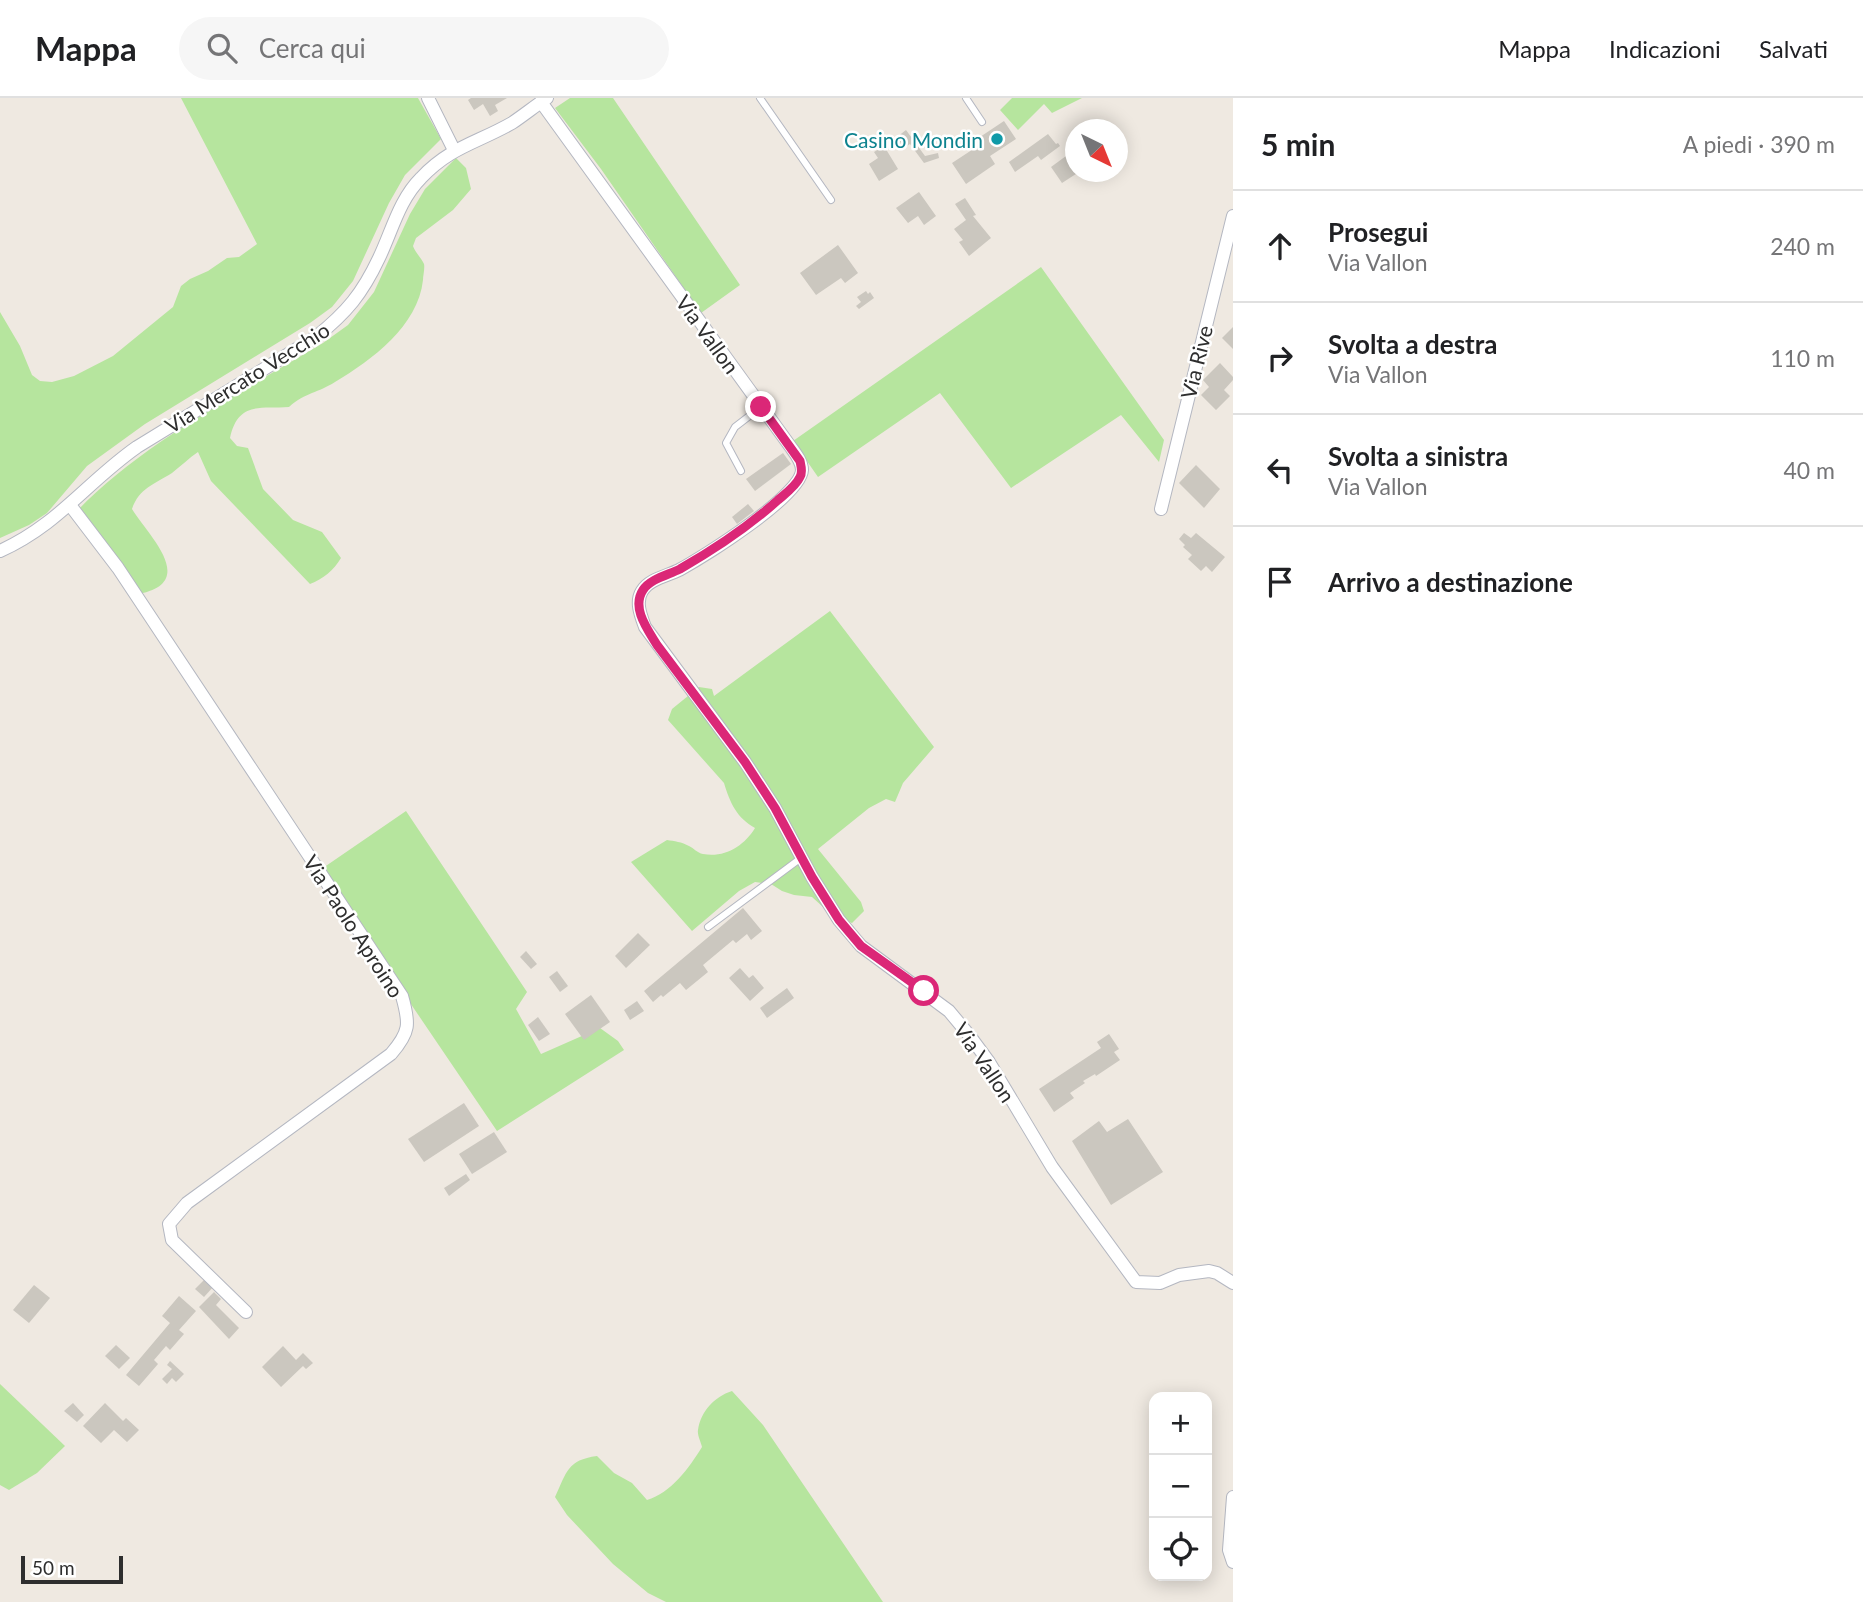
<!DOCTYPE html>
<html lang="it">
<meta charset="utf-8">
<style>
:root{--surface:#fff;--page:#f6f6f6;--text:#202124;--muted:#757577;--line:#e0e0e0}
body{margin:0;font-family:Lato,sans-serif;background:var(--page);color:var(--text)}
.controls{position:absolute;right:21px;bottom:21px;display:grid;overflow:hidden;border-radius:14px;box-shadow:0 4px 18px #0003}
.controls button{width:63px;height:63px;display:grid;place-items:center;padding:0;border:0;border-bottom:2px solid var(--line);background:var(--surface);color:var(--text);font:35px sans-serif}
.compass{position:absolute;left:1065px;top:21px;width:63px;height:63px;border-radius:50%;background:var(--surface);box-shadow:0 4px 18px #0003;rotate:137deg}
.scale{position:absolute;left:21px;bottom:18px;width:102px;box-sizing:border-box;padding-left:7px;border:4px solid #2e2e2e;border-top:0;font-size:19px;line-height:24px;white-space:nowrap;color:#2e2e2e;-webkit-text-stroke:5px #fff;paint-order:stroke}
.stop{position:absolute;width:21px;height:21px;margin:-16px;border:5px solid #db2777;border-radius:50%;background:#fff}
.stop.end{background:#db2777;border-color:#fff;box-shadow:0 2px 7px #0008}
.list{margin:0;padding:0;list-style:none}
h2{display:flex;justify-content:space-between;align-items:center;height:91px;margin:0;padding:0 28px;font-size:30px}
h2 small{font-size:23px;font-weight:400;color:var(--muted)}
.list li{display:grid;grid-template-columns:46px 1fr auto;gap:21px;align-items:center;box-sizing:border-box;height:112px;padding:0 28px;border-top:2px solid var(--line)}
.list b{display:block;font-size:26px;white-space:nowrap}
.list p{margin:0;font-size:23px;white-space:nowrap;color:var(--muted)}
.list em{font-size:23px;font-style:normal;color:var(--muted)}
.icon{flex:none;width:38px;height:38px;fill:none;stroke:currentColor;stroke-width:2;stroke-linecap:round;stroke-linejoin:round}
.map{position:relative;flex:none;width:1233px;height:1504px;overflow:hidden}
header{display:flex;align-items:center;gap:42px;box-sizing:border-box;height:98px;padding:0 35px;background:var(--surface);border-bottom:2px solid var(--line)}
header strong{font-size:33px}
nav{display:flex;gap:38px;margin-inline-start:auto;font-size:24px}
.search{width:490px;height:63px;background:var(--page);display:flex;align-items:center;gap:18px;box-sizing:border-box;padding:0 24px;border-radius:38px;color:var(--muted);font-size:26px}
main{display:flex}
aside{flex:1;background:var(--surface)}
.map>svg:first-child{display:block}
.green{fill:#b6e59e}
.building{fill:#cbc7bf}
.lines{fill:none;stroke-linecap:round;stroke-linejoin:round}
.lane-casing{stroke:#b4b7c1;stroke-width:8}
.street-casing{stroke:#b4b7c1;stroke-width:14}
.lane{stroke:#fff;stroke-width:6}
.street{stroke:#fff;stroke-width:12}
.route{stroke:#db2777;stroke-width:9}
.culture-dot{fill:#0f9aa8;stroke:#fff;stroke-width:2.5}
.labels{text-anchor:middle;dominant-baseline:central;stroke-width:5;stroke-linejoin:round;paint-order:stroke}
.culture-label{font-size:21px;fill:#0d838f;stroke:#fff;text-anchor:end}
.street-label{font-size:21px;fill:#2e2e2e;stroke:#fff}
</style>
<header>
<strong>Mappa</strong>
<div class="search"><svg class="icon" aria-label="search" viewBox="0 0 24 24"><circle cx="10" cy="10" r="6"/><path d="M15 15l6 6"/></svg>Cerca qui</div>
<nav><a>Mappa</a><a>Indicazioni</a><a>Salvati</a></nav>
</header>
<main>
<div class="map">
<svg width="1233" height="1504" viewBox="0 0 1233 1504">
<rect width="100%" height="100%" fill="#efe9e1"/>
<g class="green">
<path d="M181,0h237l23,41 -36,36 -16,28 -36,78 -21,26 -22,16 -165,101 -58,42 -40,47 -18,12 -29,13v-226l20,34 12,29 8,6 12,1 22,-6 39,-20 60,-49 8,-21 9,-7 18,-8 19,-13 12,-1 18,-13z"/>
<path d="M570,0h43l127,187 -39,28 -100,-144 -46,-61z"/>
<path d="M1012,0h70l-30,15 -8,-9 -26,26 -18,-20z"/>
<path d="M456,60l10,10 5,21 -18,21 -37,28 -3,8c2,6 9,13 11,18 1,4 -1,12 -1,16 -5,46 -51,80 -88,102 -17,11 -29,10 -46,25 -28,2 -51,-6 -59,31l7,8 11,2 15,41 30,31 29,12 19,26c-7,12 -18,21 -31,26l-99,-103 -13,-29c-9,6 -17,14 -26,21 -17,11 -33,15 -40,36 14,24 68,73 7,85l-61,-84c63,-66 166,-120 245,-167l25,-18 26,-33 36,-78 15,-25z"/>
<path d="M1041,169l123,173 -5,22 -38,-47 -110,73 -71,-95 -122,84 -25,-36z"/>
<path d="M830,513l104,136 -31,36 -8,19 -9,-3 -17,9 -51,41 43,53 3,9 -12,12 -18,-6 -22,-20 -18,-2 -12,-4 -11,-7 -16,-2 -16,9 -47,40 -61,-69 36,-22c7,1 15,2 22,6 5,2 8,7 14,8 22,4 41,-8 52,-26 -18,-10 -25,-25 -31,-45l-56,-63 4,-11 27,-22 13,2 2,7z"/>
<path d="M406,713l121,181 -11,17 25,45 59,-26 18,13 6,9 -127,81 -177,-261z"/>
<path d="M0,1286l65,62 -28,27 -28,17 -9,-5z"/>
<path d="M732,1293l31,34 120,177h-217l-18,-9 -35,-29 -46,-49 -12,-18c12,-25 12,-37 42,-41l17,17 18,10 15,17c24,-7 42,-32 55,-53 -1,-5 -5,-12 -4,-17 3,-19 16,-33 34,-39z"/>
</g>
<g class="building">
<path d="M471,0h36l-12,7 3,6 -8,5 -7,-12 -9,6 -6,-10z"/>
<path d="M1004,23l12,18 -26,17 5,8 -29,20 -14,-21 29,-19 -4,-5z"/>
<path d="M906,32l19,26 13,-3 1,5 -15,5 -14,-19 -6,4 -7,-11z"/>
<path d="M1048,36l8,10 2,-1 2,3 -19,14 -3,-4 -23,16 -6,-10z"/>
<path d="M884,48l14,23 -19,12 -10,-17 9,-6 -4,-6z"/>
<path d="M1066,58l10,16h3l-17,11 -11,-16z"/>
<path d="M919,94l17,24 -12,9 -6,-9 -10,7 -12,-15z"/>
<path d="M965,100l11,17 -3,1 18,22 -22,18 -10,-14 4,-2 -9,-11 12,-9 -11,-16z"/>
<path d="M838,147l20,28 -13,10 -4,-5 -25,17 -16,-22z"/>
<path d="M866,193l2,3 2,-2 4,6 -15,11 -3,-3 5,-4 -4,-5z"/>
<path d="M1233,229v22l-11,-11z"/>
<path d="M1220,265l13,14v3l-9,10 6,6 -14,14 -15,-15 8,-8 -6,-7z"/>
<path d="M783,355l8,11 -36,27 -9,-12z"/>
<path d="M1196,367l24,24 -16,19 -25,-25z"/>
<path d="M748,406l6,7 -17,13 -5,-7z"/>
<path d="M1184,435l7,5 5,-5 29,24 -13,15 -6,-6 -5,5 -13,-12 4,-4 -9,-8 2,-2 -6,-6z"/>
<path d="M743,810l19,23 -11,9 -4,-6 -11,9 -3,-3 -30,25 5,7 -22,18 -6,-7 -17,14 -2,-2 -8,7 -9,-11z"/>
<path d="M638,835l12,12 -24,23 -11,-12z"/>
<path d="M526,853l11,13 -6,5 -11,-12z"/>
<path d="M740,870l9,10 4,-3 11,13 -14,13 -21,-23z"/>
<path d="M557,873l11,15 -8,6 -11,-15z"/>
<path d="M787,890l7,10 -27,20 -7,-10z"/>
<path d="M591,897l19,27 -26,18 -19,-26z"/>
<path d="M637,903l7,10 -14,9 -6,-10z"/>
<path d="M538,919l12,17 -11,7 -11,-16z"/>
<path d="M1109,936l10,15 -5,3 6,8 -24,16 -1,-2 -12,7 2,2 -15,10 4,5 -20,14 -15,-23 62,-41 -4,-6z"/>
<path d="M464,1005l15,23 -55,36 -16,-23z"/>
<path d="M1128,1021l35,53 -52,33 -39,-64 27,-20 8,11z"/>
<path d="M494,1034l13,20 -35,22 -13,-20z"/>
<path d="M466,1076l4,6 -21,16 -5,-8z"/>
<path d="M206,1180l8,8 -10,11 -9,-8z"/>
<path d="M34,1187l16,13 -21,25 -16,-13z"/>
<path d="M214,1194l7,7 -5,6 23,23 -10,11 -30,-32z"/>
<path d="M179,1198l17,15 -17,19 5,4 -14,16 -4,-4 -12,14 4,4 -19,22 -13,-11 44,-52 -8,-7z"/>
<path d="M116,1247l14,13 -11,11 -14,-13z"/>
<path d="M283,1248l13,14 7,-7 10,10 -7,6 -3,-3 -22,21 -19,-20z"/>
<path d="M170,1263l14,13 -8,8 -4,-4 -5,6 -5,-5 10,-10 -5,-4z"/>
<path d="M73,1305l11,12 -7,7 -13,-11z"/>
<path d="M105,1305l18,18 3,-3 13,12 -12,12 -13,-12 -13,13 -18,-17z"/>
</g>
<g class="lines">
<g class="lane-casing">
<g id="lane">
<path d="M760,0l71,102"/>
<path d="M966,0l16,24"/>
<path d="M741,373l-15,-28 9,-16 26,-20"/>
<path d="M708,829l93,-69"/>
</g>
</g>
<g class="street-casing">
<g id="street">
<path d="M428,0l26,52"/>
<path d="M541,4l249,344c5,7 12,15 12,24 -1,26 -99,87 -123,100 -12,6 -30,9 -37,21 -7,11 -1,25 3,36l100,135 30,46 37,69 27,43 22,26 88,65 20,24 20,27 63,105 84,115 24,1 19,-8 30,-4 8,2 16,10"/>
<path d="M70,407l48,63 284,428c8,28 8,36 -11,58l-204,149 -18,21 3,16 74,72"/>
<path d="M1161,411l72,-293"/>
<path d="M0,453c58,-26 87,-69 137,-104l179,-110c31,-25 46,-43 63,-79 13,-27 20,-58 42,-80 29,-31 56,-35 91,-55 12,-8 23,-17 35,-25"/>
<path d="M1233,1399l-4,53 4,12"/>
</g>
</g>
<use href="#lane" class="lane"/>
<use href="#street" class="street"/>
</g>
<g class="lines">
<path class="route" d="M761,309l39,54c1,5 3,11 0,16 -4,9 -15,17 -22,23 -30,27 -63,49 -98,69 -12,6 -30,10 -37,21 -12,18 5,40 14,55l88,117 30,46 37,69 27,43 22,26 63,45"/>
</g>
<circle class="culture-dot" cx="997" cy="41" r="7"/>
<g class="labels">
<g class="culture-label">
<text x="983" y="41">Casino Mondin</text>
</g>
<g class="street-label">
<text transform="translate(708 236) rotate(54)">Via Vallon</text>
<text transform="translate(1196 264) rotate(-76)">Via Rive</text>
<text transform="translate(247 279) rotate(-32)">Via Mercato Vecchio</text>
<text transform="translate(354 828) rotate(57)">Via Paolo Aproino</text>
<text transform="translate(985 964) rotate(56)">Via Vallon</text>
</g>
</g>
</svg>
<div class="controls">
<button>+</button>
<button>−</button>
<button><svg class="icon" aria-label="locate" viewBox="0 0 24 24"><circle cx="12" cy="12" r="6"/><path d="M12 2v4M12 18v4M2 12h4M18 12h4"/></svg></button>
</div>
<svg class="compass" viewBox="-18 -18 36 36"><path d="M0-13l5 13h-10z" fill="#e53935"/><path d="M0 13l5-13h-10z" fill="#757577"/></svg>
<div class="scale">50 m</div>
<div class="stop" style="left:924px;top:893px"></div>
<div class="stop end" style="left:761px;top:309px"></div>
</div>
<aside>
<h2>5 min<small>A piedi · 390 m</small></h2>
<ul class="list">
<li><svg class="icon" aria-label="ahead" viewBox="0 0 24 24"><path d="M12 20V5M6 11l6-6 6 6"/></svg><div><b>Prosegui</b><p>Via Vallon</p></div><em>240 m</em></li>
<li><svg class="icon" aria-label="right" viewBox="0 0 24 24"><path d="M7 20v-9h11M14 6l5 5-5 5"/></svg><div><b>Svolta a destra</b><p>Via Vallon</p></div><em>110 m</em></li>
<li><svg class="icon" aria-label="left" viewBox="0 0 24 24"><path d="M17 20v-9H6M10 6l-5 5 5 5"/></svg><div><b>Svolta a sinistra</b><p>Via Vallon</p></div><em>40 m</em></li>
<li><svg class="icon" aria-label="arrive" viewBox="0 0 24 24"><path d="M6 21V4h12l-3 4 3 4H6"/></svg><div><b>Arrivo a destinazione</b></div></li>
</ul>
</aside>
</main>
